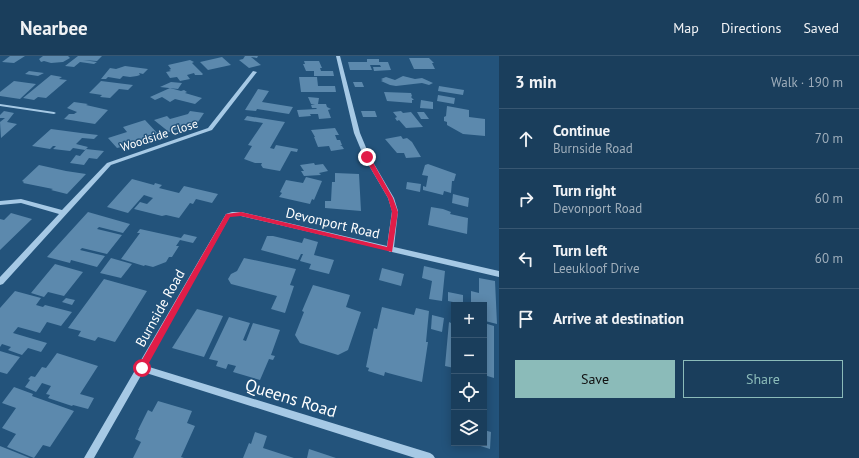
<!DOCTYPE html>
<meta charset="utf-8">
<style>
:root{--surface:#1a3e5c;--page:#274965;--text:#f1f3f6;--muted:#9faebb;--line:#385772;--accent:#8bbbb9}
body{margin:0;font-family:"PT Sans",sans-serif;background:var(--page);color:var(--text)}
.controls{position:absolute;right:12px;bottom:12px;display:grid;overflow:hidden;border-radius:0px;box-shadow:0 2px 10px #0003}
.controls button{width:36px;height:36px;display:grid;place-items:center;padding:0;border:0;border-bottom:1px solid var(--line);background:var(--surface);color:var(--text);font:20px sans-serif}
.stop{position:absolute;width:12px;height:12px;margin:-9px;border:3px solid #e11d48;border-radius:50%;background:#fff}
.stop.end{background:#e11d48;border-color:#fff;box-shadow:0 1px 4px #0008}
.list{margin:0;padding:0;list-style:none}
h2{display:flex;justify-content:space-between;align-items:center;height:52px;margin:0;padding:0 16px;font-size:17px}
h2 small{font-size:13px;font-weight:400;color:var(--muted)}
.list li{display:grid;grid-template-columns:26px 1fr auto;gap:12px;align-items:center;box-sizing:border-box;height:60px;padding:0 16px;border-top:1px solid var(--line)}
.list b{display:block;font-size:15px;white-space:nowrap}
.list p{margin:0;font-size:13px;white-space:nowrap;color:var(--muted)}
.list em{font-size:13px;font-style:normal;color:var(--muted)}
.actions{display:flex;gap:8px;padding:12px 16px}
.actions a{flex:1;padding:9px 0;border:1px solid var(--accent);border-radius:0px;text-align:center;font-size:14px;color:var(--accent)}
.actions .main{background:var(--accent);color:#111}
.icon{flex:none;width:22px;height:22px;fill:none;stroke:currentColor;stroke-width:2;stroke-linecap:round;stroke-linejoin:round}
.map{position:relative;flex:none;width:499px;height:402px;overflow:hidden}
header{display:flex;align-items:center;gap:24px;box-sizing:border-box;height:56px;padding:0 20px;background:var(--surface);border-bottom:1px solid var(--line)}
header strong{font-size:19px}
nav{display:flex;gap:22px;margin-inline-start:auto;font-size:14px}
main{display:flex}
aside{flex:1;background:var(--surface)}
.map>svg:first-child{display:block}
.building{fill:#5c89ad}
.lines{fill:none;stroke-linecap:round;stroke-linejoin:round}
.minor{fill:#a6c9e5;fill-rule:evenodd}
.route{fill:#e11d48}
.labels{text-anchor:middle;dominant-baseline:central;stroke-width:3;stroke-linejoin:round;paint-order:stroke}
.far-street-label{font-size:12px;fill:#fff;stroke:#23537b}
.street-label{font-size:14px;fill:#fff;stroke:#23537b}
.near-street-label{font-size:17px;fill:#fff;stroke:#23537b}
</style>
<header>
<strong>Nearbee</strong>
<nav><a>Map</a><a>Directions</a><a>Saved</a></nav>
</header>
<main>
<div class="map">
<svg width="499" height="402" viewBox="0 0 499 402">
<rect width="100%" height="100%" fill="#23537b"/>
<g class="building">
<path d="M10,0h15l-11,7 -12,-1z"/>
<path d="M43,0h25l2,2 -7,4 -12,1 -7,-2 -3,1 -2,-3z"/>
<path d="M78,0h24l-5,5 -14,-1 14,2 -3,2 -14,-2 -6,5 -9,-1z"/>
<path d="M245,0h13l-1,2 -6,-1 10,8 -12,3 -10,-8 4,-1z"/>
<path d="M222,1l9,8 -23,5 -8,-8z"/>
<path d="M409,2h20l5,5h-2l3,6h-21z"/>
<path d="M367,3h12v3h9l3,8 -17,1 -1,-4h8l-1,-2h-10l2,5h-22l-2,-8h19z"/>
<path d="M190,4l4,2 -2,1 11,11h-1l1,1h-8l-1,-2 -7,2 3,4 -10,2 -3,-4 -7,1 -4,-6 5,-1 -2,-1 2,-1 -3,-4z"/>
<path d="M304,5h15l3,7h-2l1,3h12l1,5h-20v-5h-8l-3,-7h2z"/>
<path d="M125,10l23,3 -5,5 -4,-1 1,2 -3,1 -7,1 -7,-1 -3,3 -12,-2 -2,2h-5l9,-11 6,1z"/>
<path d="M29,15l15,2 -6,3 -13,-2z"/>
<path d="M51,19l11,2 -3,2 8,1 -21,18 -8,-1 -4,3 -11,-2z"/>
<path d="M403,20l12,3 7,-1 11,5 -4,2 -7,-2 -26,3 -6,-1 -9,-4 2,-1 -2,-1 5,-2 9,3z"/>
<path d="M299,21h18l1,9h17l1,6h-35z"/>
<path d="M14,25l22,3 -16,15 -20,-3v-4z"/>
<path d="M101,25l32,4 -5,5 -9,-1 -9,9 -10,-1 2,-2 -13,-2z"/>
<path d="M171,26l11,1 -4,6 -18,-2z"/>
<path d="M353,26h9l2,5h-9z"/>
<path d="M439,30l25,4 -1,5 -25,-4z"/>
<path d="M170,32l11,3 3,-1 3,2 -2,1 17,5 -7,6 -20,-5 -5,3 -8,-5 -7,3 -5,-3z"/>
<path d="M258,33l11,2 -7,11 31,5 -4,7 -32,-5 -1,2 -11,-1z"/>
<path d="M384,36l27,1 1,3 -1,1 3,3h-2v3l-25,-2z"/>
<path d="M438,39l17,3 -1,6 -17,-3z"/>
<path d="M308,41l11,1 -1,6h8l1,3 4,2 -3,1 3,8 -12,1 -1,-5h-8l1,2 -12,1 -2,-7 20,-1 -1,-1h-4l-1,-3 4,-1h-4z"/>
<path d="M421,44l12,2v7l-13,-1z"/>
<path d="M74,46l14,2 -2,1 22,5 -13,14 -31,-5 5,-5h5l3,-2 -10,-4z"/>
<path d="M447,50l22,4v7l16,2v17l-22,-2 -16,-9v-3l-3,-1v-4l2,-1z"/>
<path d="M4,55l10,2 -7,9 10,2 -16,14 -1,-16 5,-4h-5v-3z"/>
<path d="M190,55l14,2 -6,9 -29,10 -15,-12 13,-4 3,3 18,-5z"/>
<path d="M361,55h14l2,6h-14z"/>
<path d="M401,55l2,2 8,-1 12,15 -17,1 -7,-8 -2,1 -2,-3 2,-1 -4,-5z"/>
<path d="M417,56h7l5,7h-8z"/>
<path d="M247,60l38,6 -15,26 4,1 2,-4 22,4 -1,3 -6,-1 -11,20 -17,-3 -2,-3 1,-2h-7l-11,-4 8,-13 -4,-1 15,-22 -19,-3z"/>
<path d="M145,64l14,15 -13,4 3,4 -25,8 -3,-4 -4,1 -9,-10 19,-6 -4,-5z"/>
<path d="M335,72l4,7h-4l2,5h3l2,5h-2l2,1 2,3 -13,2 -2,-5 -11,1 -4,-10h1l-4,-7z"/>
<path d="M51,73l30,4 17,2 -4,4 -12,-1 -6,6 12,3 -3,3 -12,-2 -3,3 -17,-2 3,-3h-3l-3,3 -18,-3z"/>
<path d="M401,80l2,3 4,-1 5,4 9,15 -15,1 -2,-5h-7l-12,-14z"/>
<path d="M86,93l18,2 -7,8 -8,-1 -5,7 -14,-2 6,-8 4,1z"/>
<path d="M314,107l1,2 8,-1 5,7 -9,2 2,2 -17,1 -3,-5h3l-4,-6z"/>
<path d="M428,108l28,10 -2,7h-2l-1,12 -7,-2 -1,4 -20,-5v-4l3,1 2,-11 -6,-1 3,-10z"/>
<path d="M39,109l27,6 20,3 -19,20 -16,-4 2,-1 -30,-6 1,-1 -2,-1z"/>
<path d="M335,117l24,1 2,37 -36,-3v-7h6l1,-19h3z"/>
<path d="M306,121l16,4 -8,19 -2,-1 -2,5 -31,-7 3,-4 -2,-1 6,-12 17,3z"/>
<path d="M132,123l22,6 1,-2 7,2 -3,3 20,5 5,-7 34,8 -6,9 -16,-4 -3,5 -3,-1 -11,15 -13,-3 -4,1 -28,-7 6,-7 7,2 6,-6 -9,-3 -16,18 -21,-6z"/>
<path d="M407,126l14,2 -1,8 -14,-3z"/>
<path d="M453,138l16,4 -1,9 -16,-4z"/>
<path d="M431,151l12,2 8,3 -1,2 18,4 -1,16 -39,-9z"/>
<path d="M88,156l42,12 -7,9 -24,-6 -2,2 25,6 -15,19 -25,-6 -2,2 25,6 -8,11 -26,-7 -1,3 -23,-6z"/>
<path d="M11,157l21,6 -32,31v-31l4,1z"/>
<path d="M140,173l41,9 3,-4 13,3 -4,6 -13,-3 -4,6h3l-7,11h-3l-3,5 -13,5 -8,-2 -1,1 -23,-7 19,-26h-3z"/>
<path d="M267,180h6l29,7 2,-5 14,4 -4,13 20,5 -5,14 -20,-5 2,-5 -11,-3 3,-7h-2l-3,6 -37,-10z"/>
<path d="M111,202l21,6 -11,14 -21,-5z"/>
<path d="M244,202l52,11 -6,16 4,1 -9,27 -14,-4 6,-13 -46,-12 -3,-5 3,-5 6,-3z"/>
<path d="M55,208l28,8 -19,24 -16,-4 -4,5 -13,-4z"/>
<path d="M424,210l21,5 -3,30 -13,-2 3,-18 -10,-3z"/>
<path d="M382,212l22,6 -3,12 -22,-6z"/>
<path d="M479,222l16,3 2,43 -12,-3 -1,-16h-13v-14l8,2z"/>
<path d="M104,223l43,12 -32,51 -17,-5 -3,4 -17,-5 3,-5 -13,-3z"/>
<path d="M313,229l37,10 -4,12 15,5 -13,38 -10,5 -38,-12 -5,-8 9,-23 -2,-1z"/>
<path d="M15,235l26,7 -5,7 7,2 2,-2 27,7 -11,14 -14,-4 -7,11 -22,-6 -5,6 34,10 -6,9 -13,-4 -6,7 -14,-5 3,-3 -9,-3 -2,3v-39z"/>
<path d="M448,236l15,3v9l-15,-3z"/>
<path d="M66,242l9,2 -3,5 -10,-3z"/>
<path d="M382,251l32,8 2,-7 13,3 -3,31h2l-6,40 -34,-9 -3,-1 -1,4 -16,-5 1,-3 -3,-1 8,-39 3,1z"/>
<path d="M197,253l26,7 -19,41 -32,-9z"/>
<path d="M452,258h2v54l-9,-2 4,-44 2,1z"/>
<path d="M432,259l12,3 -2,14 -11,-3z"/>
<path d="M229,261l21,6 -7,17 3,1 7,-18 27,7 -9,25 4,1 -2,4 -4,-1 -9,21 -27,-8 3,-6 -8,-2 -2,5 -10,-3 2,-5 -9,-2z"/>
<path d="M484,267l10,3v52l-10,-3z"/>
<path d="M0,295l20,6 -13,17 -7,-2z"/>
<path d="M57,297l41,13 -18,28 14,4 -6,11 -15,-4 -1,1 -24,-8 2,-3 -4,-1 5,-8 -9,-3 -6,9 -11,-5 5,-7 -2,-1 3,-3 4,1 7,-10 4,1z"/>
<path d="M14,331l19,7 -1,2 42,15 -24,36 -7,-2 -9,13 -27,-11 9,-13 -14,-6 14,-20 -14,-5z"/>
<path d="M158,345l34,10 -5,12 8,3 -14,31 3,1h-51l8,-16 -6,-3 4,-9h-1l10,-20 4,2z"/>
<path d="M484,374l7,2 -1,17 -19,-6h13z"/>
<path d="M255,376l12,4 -4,12 31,10h-51l6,-15 2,1z"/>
<path d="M0,390l30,12h-30z"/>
<path d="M309,393l27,9h-29z"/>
</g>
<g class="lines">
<g class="minor">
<path d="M336,0h4l20,77 10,24 24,41 4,13 -4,36 105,24v6l-107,-25h-2l-3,-2 -146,-34h-11l-84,150 284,87 3,2 2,3h-20l-272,-86 -49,86h-10l142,-244 6,-2h9l146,34 5,-35 -4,-13 -24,-41 -10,-24z"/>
<path d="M253,15l4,1 -45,58 -101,35 -108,119 -3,1v-8l59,-63 -38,-11 -21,2v-4l21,-2 41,11 45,-47 101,-35z"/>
<path d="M0,48l54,8 2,1 -2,1 -54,-8z"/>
</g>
</g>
<path class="route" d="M367,99l3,2 23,41 5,14 -6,40 -151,-36 -11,1 -85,153h-6v-5l87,-151 15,-2 146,35 5,-35 -4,-14 -24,-41z"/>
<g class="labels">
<g class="far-street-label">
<text transform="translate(159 79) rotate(-18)">Woodside Close</text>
</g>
<g class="street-label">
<text transform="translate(333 167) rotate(13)">Devonport Road</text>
<text transform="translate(160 252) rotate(-61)">Burnside Road</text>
</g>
<g class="near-street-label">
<text transform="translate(291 342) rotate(17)">Queens Road</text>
</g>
</g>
</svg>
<div class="controls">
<button>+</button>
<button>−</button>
<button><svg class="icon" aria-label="locate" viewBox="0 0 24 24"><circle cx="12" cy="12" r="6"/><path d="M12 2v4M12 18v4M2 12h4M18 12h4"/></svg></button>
<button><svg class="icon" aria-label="layers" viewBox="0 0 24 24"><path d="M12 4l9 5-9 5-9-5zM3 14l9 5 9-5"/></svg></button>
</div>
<div class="stop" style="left:142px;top:312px"></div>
<div class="stop end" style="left:367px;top:101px"></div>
</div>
<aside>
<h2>3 min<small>Walk · 190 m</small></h2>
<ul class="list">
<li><svg class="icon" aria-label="ahead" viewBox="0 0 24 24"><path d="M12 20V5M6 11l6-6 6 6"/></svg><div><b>Continue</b><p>Burnside Road</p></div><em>70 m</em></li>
<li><svg class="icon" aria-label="right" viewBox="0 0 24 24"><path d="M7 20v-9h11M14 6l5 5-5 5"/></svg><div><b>Turn right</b><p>Devonport Road</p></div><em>60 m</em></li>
<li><svg class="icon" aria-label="left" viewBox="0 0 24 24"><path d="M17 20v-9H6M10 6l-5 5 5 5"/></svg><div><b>Turn left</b><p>Leeukloof Drive</p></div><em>60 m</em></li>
<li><svg class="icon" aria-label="arrive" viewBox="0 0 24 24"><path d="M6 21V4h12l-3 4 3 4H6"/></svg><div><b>Arrive at destination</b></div></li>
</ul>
<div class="actions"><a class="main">Save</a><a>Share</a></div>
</aside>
</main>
